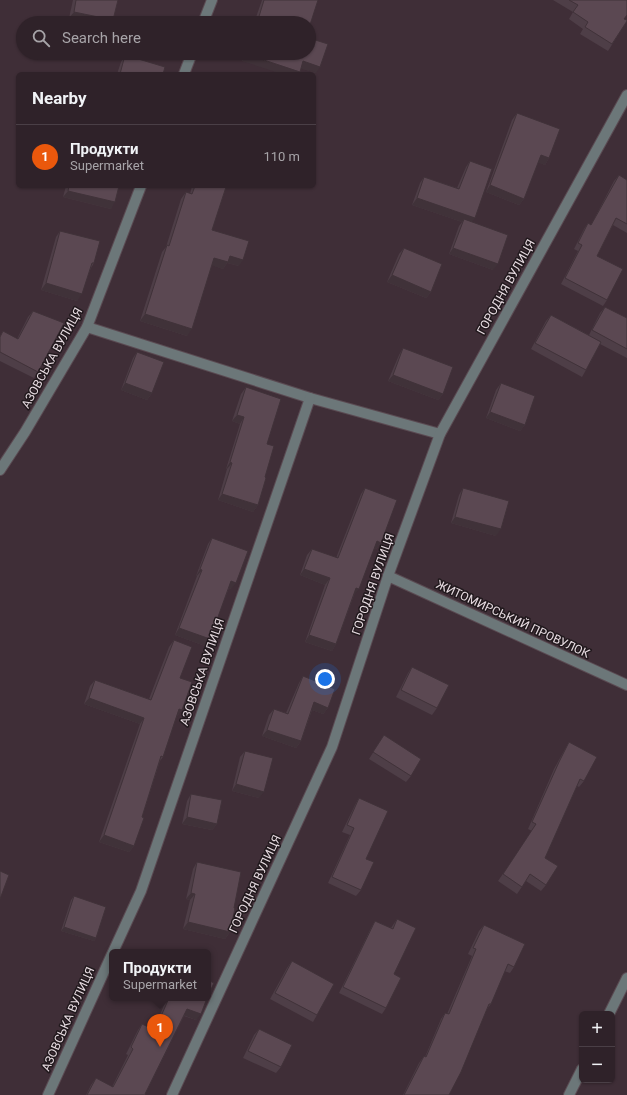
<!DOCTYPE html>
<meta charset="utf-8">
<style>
:root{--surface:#2f2229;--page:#3b2f35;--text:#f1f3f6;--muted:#a7a4a8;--line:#4a3f46;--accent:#ea580c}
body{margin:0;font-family:Roboto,sans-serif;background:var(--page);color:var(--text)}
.controls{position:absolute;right:12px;bottom:12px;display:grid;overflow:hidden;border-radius:6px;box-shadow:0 1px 3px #0004}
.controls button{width:36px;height:36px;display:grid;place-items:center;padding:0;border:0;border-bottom:1px solid var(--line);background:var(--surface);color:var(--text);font:20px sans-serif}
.you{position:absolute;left:325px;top:679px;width:14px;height:14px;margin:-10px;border:3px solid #fff;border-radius:50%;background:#1a73e8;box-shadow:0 0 0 6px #1a73e833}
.badge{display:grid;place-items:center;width:26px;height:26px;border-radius:50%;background:var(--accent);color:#fff;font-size:13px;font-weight:700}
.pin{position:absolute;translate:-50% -33px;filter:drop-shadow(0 1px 2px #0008)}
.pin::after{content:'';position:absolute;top:21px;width:14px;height:12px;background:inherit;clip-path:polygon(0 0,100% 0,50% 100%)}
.popup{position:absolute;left:109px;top:949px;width:102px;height:52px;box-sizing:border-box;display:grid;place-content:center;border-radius:6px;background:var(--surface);filter:drop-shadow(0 1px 3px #0005);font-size:13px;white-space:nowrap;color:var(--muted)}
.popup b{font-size:15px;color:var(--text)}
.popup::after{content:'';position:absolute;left:50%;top:100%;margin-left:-8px;border:8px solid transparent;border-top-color:var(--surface)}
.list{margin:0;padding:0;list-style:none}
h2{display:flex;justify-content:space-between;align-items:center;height:52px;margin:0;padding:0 16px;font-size:17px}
h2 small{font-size:13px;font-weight:400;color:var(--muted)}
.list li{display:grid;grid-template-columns:26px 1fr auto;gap:12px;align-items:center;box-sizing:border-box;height:64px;padding:0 16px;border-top:1px solid var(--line)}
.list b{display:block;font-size:15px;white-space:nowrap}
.list p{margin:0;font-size:13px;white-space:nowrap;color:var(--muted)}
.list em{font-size:13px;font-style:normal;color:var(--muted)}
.icon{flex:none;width:22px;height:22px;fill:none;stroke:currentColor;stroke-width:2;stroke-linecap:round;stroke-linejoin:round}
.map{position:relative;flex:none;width:627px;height:1095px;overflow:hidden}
.search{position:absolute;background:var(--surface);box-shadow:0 1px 3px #0004;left:16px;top:16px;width:300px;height:44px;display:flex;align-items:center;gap:10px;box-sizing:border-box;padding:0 14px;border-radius:22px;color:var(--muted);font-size:15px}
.panel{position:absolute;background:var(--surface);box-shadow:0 1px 3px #0004;left:16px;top:72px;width:300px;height:116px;border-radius:6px}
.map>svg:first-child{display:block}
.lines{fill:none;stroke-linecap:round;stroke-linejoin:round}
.minor-casing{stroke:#5a4a52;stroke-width:12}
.minor{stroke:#6c7779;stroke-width:10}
.wall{fill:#4e3e47}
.shaded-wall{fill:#403239}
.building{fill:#5b4852;stroke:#403239}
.labels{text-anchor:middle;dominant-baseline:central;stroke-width:3;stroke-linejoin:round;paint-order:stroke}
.street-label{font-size:12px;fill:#e8dce2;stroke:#21191d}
</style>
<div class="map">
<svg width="627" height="1095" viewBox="0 0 627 1095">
<rect width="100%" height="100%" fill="#3f2e37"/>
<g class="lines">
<g class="minor-casing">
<g id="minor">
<path d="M203,23l9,-23"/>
<path d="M184,74l8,-21"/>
<path d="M87,327l223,71 130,36"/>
<path d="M0,470l25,-38 62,-105 54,-141"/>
<path d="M388,576l239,109"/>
<path d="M113,952l28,-61 169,-493"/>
<path d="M609,1014l18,-36"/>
<path d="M48,1095l64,-141"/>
<path d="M172,1095l160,-348 56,-171 52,-142 187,-339"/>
<path d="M569,1095l13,-26"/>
</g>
</g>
<use href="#minor" class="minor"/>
</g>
<g class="wall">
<path d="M73,0h45l-5,20 -2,3h-19l-23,-5z"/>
<path d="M262,0h56l-9,23h-55z"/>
<path d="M553,0h74l-3,19 3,2 -19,30 -28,-17 3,-5 -14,-10 4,-7z"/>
<path d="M244,53h65l7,20 -15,-5 -59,-7z"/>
<path d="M125,55l38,19h-46l4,-12z"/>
<path d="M517,113l32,45 -4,7 -7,-3 -14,37 -5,6 -33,-13 26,-72z"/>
<path d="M470,161l2,61 21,48 -44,-16 10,-28 3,-4 -50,-17 8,-22 4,-6 33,11 9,-21z"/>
<path d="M619,175l8,5v53l-14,-8 -16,31 10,44 -4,6 -42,-22 17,-33 -4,-2 10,-20 4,-6 3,2 23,-44z"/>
<path d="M66,186h53l-8,23 -48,-12z"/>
<path d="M192,186h32l-12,44 27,36 -12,-3 -4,6 -11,-4 -25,71 -47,-15 22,-69 4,-5 15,-48 5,-7 4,2z"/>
<path d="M60,231l34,32 -3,5 -14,33 -36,-11 15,-53z"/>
<path d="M404,248l27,44 -5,6 -39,-16 12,-28z"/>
<path d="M605,307l22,11v40l-27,-14 -14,26 -4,7 -51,-28 15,-28 5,-6 38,20 11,-22z"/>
<path d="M33,311l5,61 -4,6 -34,-17v-25l3,-5 14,8 11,-22z"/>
<path d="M403,348l40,46 -5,6 -50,-19 11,-26z"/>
<path d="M137,352l15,41 -5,7 -26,-10 12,-32z"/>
<path d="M501,383l24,42 -5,6 -34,-13 10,-28z"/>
<path d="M246,387l21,57 -2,33 -7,28 -5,7 -35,-12 9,-31h-1l14,-45 -8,-3 9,-27z"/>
<path d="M365,488l16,55 -5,6 -2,-1 -20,47 -18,49 -4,7 -27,-9 20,-57 -25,-10 7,-20 5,-6 24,9 25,-64z"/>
<path d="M463,488l33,48 -45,-13 8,-28z"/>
<path d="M212,538l19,51 -2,-1 -24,58 -30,-11 22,-59h-1l12,-32z"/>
<path d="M174,640l6,38 2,32 -5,6h-1l-13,41 -3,4 -18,56 -8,29 -5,6 -30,-10 41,-118 -56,-20 6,-18 5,-6 54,19 20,-52z"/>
<path d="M412,667l25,41 -5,7 -36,-18 12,-24z"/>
<path d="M303,676l25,32 -5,6 -11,-4 -11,31 -5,7 -34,-12 7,-21 5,-6 12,4 13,-30z"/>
<path d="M384,735l27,41 -5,6 -37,-23z"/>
<path d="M569,742l15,39 -5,6 -2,-1 -32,72 1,27 -5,6 -15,-10 -9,13 -19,-13 34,-50 -4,-2 26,-60 11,-20z"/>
<path d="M245,751l14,47 -27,-7 8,-34z"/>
<path d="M191,794l26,30 -5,6 -30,-6 5,-23z"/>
<path d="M359,798l7,61 -5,31 -5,6 -28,-13 22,-48 -8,-3 13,-27z"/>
<path d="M197,862l37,46 -4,24 -5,7 -42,-10 7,-29 -4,-1 7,-30z"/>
<path d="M74,896l22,42 -2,3 -33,-10 10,-31z"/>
<path d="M397,919l-3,55 -8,34 -4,6 -43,-21 32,-65 4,-7 16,7z"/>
<path d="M484,925l30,42 -4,6 -6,-2 -13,33 -4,5 -38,86h-46l16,-32 5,-7 1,1 16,-38 4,-6 2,1 25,-58 -4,-2 11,-23z"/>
<path d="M292,961l25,54 -4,7 -43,-23 17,-31z"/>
<path d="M167,998h40l-11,22 -12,-4 -39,78 1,1h-60l5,-10 5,-7 16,9 16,-32 -2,-1 12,-24 4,-6 12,5z"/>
<path d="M259,1029l22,38 -5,6 -33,-15 11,-23z"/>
</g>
<g class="shaded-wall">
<path d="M74,12l39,8 -2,3h-19l-23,-5z"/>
<path d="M246,54l54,18 -2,2h-16l-40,-13z"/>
<path d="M303,61l17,6 -4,6 -17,-5z"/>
<path d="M541,155l8,3 -4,7 -9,-3z"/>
<path d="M490,185l34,14 -5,6 -33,-13z"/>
<path d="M68,191l47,11 -4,7 -48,-12z"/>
<path d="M417,198l58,20 -5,7 -6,-6 -2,3 -50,-17z"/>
<path d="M453,248l45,16 -5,6 -44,-16z"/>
<path d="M230,256l13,4 -4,6 -12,-3 -4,6 -13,-4 4,-7z"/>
<path d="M392,275l39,17 -5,6 -39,-16z"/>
<path d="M46,283l36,11 -5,7 -36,-11z"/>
<path d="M145,314l47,15 -5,7 -47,-15z"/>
<path d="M393,375l50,19 -5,6 -50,-19z"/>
<path d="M125,383l27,10 -5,7 -26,-10z"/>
<path d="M490,412l35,13 -5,6 -34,-13z"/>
<path d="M237,415l7,2 -4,7 -8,-3z"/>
<path d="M230,462l2,1 -5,6h-1z"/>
<path d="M222,494l36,11 -5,7 -35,-12z"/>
<path d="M455,517l46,12 -5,7 -45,-13z"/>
<path d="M377,541l4,2 -5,6 -4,-1z"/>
<path d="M200,569l2,1 -5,6h-1z"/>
<path d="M304,569l26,9 -5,7 -25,-10z"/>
<path d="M231,581l5,2 -5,6 -4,-2z"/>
<path d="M356,588l3,1 -5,6 -2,-1z"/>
<path d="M179,628l31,11 -5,7 -30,-11z"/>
<path d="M309,635l27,9 -4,7 -27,-9z"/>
<path d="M89,698l55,20 -4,6 -56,-20z"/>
<path d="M314,702l14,6 -5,6 -14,-5z"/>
<path d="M179,709l3,1 -5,6 -3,-1z"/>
<path d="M267,730l34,11 -5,7 -34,-12z"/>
<path d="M236,784l28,8 -5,6 -27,-7z"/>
<path d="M187,817l30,7 -5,6 -30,-6z"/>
<path d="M104,835l30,11 -5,6 -30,-10z"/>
<path d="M191,893l4,1 -5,6 -4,-1z"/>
<path d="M188,922l42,10 -5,7 -42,-10z"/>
<path d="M64,927l32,11 -2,3 -33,-10z"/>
<path d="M187,1009l14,5 -5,6 -13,-5z"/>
</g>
<g class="building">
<path d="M76,0h42l-5,20 -39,-8z"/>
<path d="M264,0h54l-9,28v-5h-52z"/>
<path d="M569,0h58v15l-3,4 3,1v1l-15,23 -27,-17 3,-5 -15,-10 5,-7z"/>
<path d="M309,38l19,6 -8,23 -17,-6 -3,11 -54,-18 1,-1h62z"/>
<path d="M125,55l40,12 -2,7h-43z"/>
<path d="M517,113l43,16 -11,29 -8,-3 -17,44 -34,-14z"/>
<path d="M470,161l22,8 -17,49 -58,-20 7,-21 35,12z"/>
<path d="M619,175l8,5v44l-11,-6 -19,38 26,13 -16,31 -42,-22 17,-33 -4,-2 10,-20 3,2z"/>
<path d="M69,186h50l-4,16 -47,-11z"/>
<path d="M195,186h29l2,1 -14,43 37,11 -6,19 -13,-4 -2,6 -14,-4 -22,71 -47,-15 22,-69 2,1 17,-54 6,2z"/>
<path d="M464,219l44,16 -10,29 -45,-16z"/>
<path d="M60,231l40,10 -6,22h-2l-10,31 -36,-11z"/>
<path d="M404,248l38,16 -11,28 -39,-17z"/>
<path d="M605,307l22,11v31l-35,-19z"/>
<path d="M33,311l31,12 -26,49 -38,-20v-15l3,-6 15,8z"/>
<path d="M551,315l50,27 -15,28 -51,-27z"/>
<path d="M403,348l50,19 -10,27 -50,-19z"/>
<path d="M137,352l27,10 -12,31 -27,-10z"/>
<path d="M501,383l34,13 -10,29 -35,-13z"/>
<path d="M246,387l35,12 -14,45 7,2 -9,31 1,1 -8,27 -36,-11 10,-31 -2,-1 14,-45 -7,-2z"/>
<path d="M365,488l32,12 -16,43 -4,-2 -18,48 -3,-1 -20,56 -27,-9 21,-57 -26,-9 8,-20 26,9z"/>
<path d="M463,488l46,13 -8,28 -46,-12z"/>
<path d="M212,538l36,13 -12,32 -5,-2 -21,58 -31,-11 23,-58 -2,-1z"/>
<path d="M174,640l18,7 -12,31 12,4 -10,28 -3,-1 -16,48 -2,-1 -19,61 2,1 -10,28 -30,-11 40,-117 -55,-20 6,-18 56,20z"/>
<path d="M412,667l37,18 -12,23 -36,-18z"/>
<path d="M303,676l32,13 -7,19 -14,-6 -13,39 -34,-11 7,-21 14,5z"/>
<path d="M384,735l37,24 -10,17 -38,-24z"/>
<path d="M569,742l28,15 -13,24 -4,-2 -35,79 13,8 -12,19 -16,-11 -8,13 -19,-13 33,-50 -4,-2 27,-60z"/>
<path d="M245,751l28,7 -9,34 -28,-8z"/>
<path d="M191,794l31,6 -5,24 -30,-7z"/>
<path d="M359,798l29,13 -22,48 8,3 -13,28 -29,-13 22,-49 -7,-3z"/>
<path d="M197,862l44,10 -7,36h1l-5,24 -42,-10 7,-28 -4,-1z"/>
<path d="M0,871l9,4 -9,24z"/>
<path d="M74,896l32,11 -10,31 -32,-11z"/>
<path d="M397,919l19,9 -22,46 7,4 -15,30 -43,-21 32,-66 18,8z"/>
<path d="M484,925l41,19 -11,23 -6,-3 -17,40h-2l-28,68 -12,23h-45l20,-39 2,1 19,-44 4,1 27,-65 -3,-1z"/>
<path d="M292,961l42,23 -17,31 -42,-22z"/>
<path d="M208,980l6,3 -6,13z"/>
<path d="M169,998h38l-6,16 -14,-5 -42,85 1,1h-59l9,-17 17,9 20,-38 -2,-2 11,-23 13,6z"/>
<path d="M259,1029l33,16 -11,22 -33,-16z"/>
</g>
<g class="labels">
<g class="street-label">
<text transform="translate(506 287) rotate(-61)">ГОРОДНЯ ВУЛИЦЯ</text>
<text transform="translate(52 358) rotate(-61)">АЗОВСЬКА ВУЛИЦЯ</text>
<text transform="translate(373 584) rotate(-71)">ГОРОДНЯ ВУЛИЦЯ</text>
<text transform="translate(513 619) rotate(25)">ЖИТОМИРСЬКИЙ ПРОВУЛОК</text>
<text transform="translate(202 672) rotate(-71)">АЗОВСЬКА ВУЛИЦЯ</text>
<text transform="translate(255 884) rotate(-65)">ГОРОДНЯ ВУЛИЦЯ</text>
<text transform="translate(68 1019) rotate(-66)">АЗОВСЬКА ВУЛИЦЯ</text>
</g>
</g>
</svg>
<div class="controls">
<button>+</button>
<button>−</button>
</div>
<div class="you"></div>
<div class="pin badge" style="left:160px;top:1047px">1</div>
<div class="popup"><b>Продукти</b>Supermarket</div>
<div class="search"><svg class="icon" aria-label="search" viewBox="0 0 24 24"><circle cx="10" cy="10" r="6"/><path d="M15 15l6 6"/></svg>Search here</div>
<section class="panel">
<h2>Nearby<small></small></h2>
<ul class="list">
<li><span class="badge">1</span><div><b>Продукти</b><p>Supermarket</p></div><em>110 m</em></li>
</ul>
</section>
</div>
